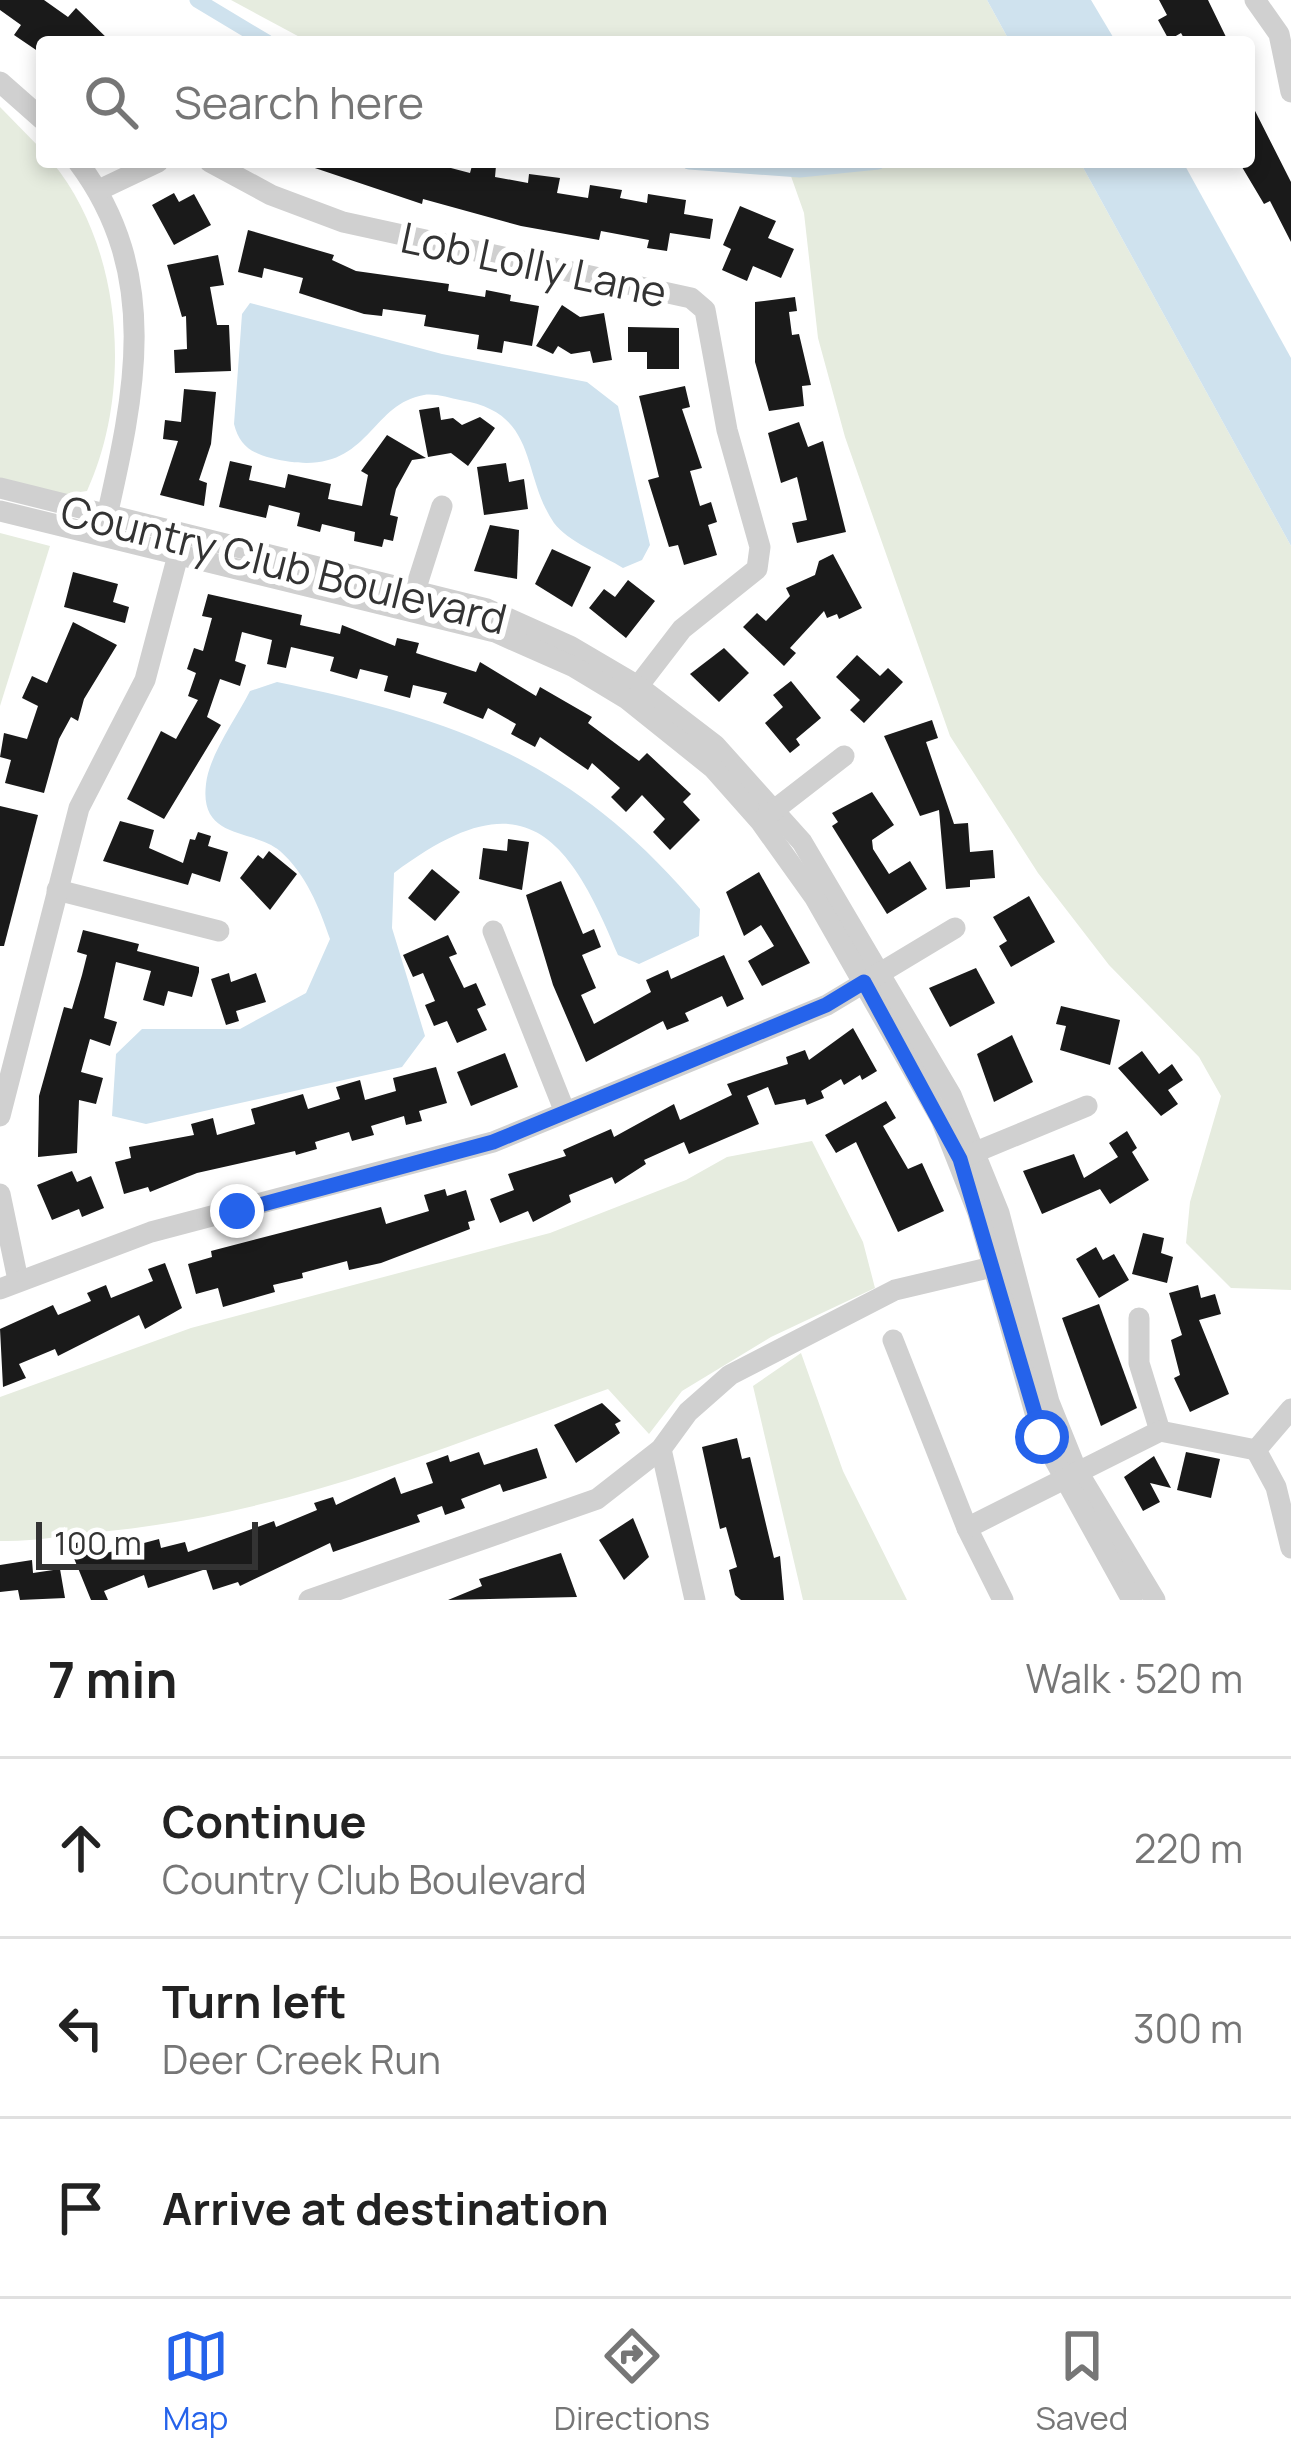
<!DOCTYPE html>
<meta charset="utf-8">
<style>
:root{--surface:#fff;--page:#f2f2f2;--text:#222;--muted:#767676;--line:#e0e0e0;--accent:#2563eb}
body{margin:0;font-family:Manrope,sans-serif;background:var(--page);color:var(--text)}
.scale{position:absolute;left:36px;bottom:30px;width:222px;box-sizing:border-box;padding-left:12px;border:6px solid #333;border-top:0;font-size:33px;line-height:42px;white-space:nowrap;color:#333;-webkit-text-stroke:9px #fff;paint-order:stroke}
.stop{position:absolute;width:36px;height:36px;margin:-27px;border:9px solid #2563eb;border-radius:50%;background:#fff}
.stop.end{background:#2563eb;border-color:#fff;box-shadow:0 3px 12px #0008}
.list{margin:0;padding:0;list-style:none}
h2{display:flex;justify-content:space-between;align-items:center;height:156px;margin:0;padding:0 48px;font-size:51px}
h2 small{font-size:39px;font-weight:400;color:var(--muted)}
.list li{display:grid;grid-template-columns:78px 1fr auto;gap:36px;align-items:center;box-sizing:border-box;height:180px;padding:0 48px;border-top:3px solid var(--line)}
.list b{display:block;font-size:45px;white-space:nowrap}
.list p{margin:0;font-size:39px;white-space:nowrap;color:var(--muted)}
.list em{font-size:39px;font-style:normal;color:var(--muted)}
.icon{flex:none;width:66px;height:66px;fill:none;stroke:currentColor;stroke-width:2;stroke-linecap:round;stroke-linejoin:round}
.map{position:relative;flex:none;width:1291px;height:1600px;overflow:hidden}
.search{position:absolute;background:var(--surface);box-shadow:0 6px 18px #0003;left:36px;right:36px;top:36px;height:132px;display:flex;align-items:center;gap:30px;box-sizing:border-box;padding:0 42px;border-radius:12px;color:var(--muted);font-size:45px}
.sheet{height:696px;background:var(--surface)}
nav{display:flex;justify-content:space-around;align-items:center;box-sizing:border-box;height:168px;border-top:3px solid var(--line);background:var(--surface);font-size:33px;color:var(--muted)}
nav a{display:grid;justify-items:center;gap:6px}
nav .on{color:var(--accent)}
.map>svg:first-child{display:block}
.green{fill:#e6ecdf}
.water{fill:#cfe2ee}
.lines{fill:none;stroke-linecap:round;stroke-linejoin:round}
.canal{stroke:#cfe2ee;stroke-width:15}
.building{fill:#1a1a1a}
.minor{stroke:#d0d0d0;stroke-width:21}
.route{stroke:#2563eb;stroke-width:15}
.labels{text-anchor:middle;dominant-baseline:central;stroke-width:12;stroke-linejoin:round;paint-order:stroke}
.street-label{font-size:42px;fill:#333;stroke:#fff}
</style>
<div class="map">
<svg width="1291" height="1600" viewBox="0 0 1291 1600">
<rect width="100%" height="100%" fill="#fff"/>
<g class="green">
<path d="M231,0h756l23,42h-701z"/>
<path d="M0,107l42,43v12h10c71,86 81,229 35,329l-41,6 -46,-12z"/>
<path d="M786,162h294l211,384v744l-60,-2 -45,-45 4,-41 31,-106 -22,-39 -90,-92 -71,-92 -88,-137 -105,-299 -27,-99 -14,-125z"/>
<path d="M0,533l50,13 -50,160z"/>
<path d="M812,1141l51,101 12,46 -104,49 -89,54 -33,43 -41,-45c-172,61 -323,125 -508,143 -33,3 -67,10 -100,9v-144l191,-69 359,-95 136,-53 41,-23z"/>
<path d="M801,1353l42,118 64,129h-104l-50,-214z"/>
</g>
<g class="water">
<path d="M987,0h104l25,42h-106z"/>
<path d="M1080,162h103l108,196v188z"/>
<path d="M250,303l192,51 145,28 31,24 32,139 -8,15 -19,8c-19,-12 -56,-27 -69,-45 -34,-50 -14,-110 -94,-123 -10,-2 -26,-7 -36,-5 -59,10 -54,88 -153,63 -20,-5 -32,-13 -37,-34l8,-110z"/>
<path d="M277,682c183,38 299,80 423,227l-1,27 -60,28 -21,-9c-52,-128 -99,-176 -224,-82l-2,55 33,108 -23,31 -256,57 -34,-8 4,-62 26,-25h98l66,-36 24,-54c-11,-32 -24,-65 -50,-88 -27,-23 -81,-10 -74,-67 3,-29 31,-67 44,-93z"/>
</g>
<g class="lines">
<g class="canal">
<path d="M197,0l70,42"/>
<path d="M689,162l111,8 78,-8"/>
</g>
</g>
<g class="building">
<path d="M0,0h44l24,17 8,-9 35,34h-69v12l-28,-19 7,-10 -21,-15z"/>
<path d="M1159,0h49l18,37 -40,5 -5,-9 -12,7 -11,-20 9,-5z"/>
<path d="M1249,99l42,83v60l-21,-41 -6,3 -25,-42h10z"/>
<path d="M297,162h131l42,11 3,-11 23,4 -1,11 33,6 1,-9 31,4 -3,15 31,5 2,-13 32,5 -2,8 27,5 1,-9 38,6 -2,14 29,5 -3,20 -40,-6 -3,18 -20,-3 2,-8 -48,-9 -2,9 -78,-14 -98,-27 -1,5z"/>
<path d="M174,193l5,9 15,-8 17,31 -37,20 -22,-40z"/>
<path d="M740,206l36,15 -8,17 26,11 -13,29 -28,-12 -6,15 -25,-11 9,-21 -8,-4z"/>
<path d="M248,230l86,25 -2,5 24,11 93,13 -1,7 37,6 1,-7 25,5 -1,6 29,5 -7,40 -28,-5 -2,12 -25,-4 2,-14 -55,-9 2,-11 -43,-6 -1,7 -18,-2 -65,-21 4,-15 -39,-10 -2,10 -24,-6z"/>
<path d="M218,255l6,30 -14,2 7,38h12l2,46 -56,2 -1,-23 13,-1 -1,-33 -4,1 -15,-52z"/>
<path d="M795,297l2,14 -8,1 3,23 7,-1 12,51 -9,1 2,20 -35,5 -14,-49v-60z"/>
<path d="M562,305l18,12 24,-4 8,47 -19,3 -3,-12 -19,3 -13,-8 -5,8 -17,-8z"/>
<path d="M628,327l51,1v41h-32v-17h-19z"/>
<path d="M685,386l5,21 -8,2 20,59 -12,3 10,35 11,-4 6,20 -9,3 9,30 -33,10 -6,-20 -9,2 -21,-67 11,-3 -20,-81z"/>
<path d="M184,389l32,3 -5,52 -12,36 8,3 -3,23 -44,-11 18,-54 -15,-2 2,-19 16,2z"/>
<path d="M439,407l2,13 12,-2 9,7 18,-8 15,11 -27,38 -17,-13 -23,4 -9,-47z"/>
<path d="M799,422l9,25 15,-6 23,91 -49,11 -5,-20 15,-3 -10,-43 -16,6 -13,-50z"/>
<path d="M387,435l39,23 -14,2 -16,29 -6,26 8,2 -5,24 -9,-2 -2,8 -28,-6 1,-9 -33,-8 -2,8 -23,-6 3,-13 -31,-8 -3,13 -47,-11 11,-46 22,5 -3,14 36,8 3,-14 43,10 -3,15 34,7 6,-31 -7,-4z"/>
<path d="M506,463l3,19 15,-3 4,30 -44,6 -7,-48z"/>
<path d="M490,525l29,5 -2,49 -43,-8z"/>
<path d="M552,549l39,18 -19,40 -37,-23z"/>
<path d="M833,554l29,54 -23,11 -2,-5 -10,4 -3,-7 -34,37 6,5 -12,13 -41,-39 14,-14 9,8 24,-25 -4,-8 29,-13 4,-14z"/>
<path d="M73,572l45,12 -5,18 16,5 -4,16 -61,-16z"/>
<path d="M628,580l27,21 -29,37 -37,-30 15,-19 11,8z"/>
<path d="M208,594l94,21 -2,10 40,9 2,-9 53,21 2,-8 22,5 -3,10 60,19 4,-10 56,34 4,-9 52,30 -4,6 51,38 8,-8 44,41 -8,8 17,18 -30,30 -17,-18 12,-13 -23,-24 -16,17 -15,-15 9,-9 -28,-25 -4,7 -48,-33 -5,10 -24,-13 5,-10 -28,-16 -5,11 -40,-16 4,-10 -34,-8 -3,13 -26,-7 4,-15 -28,-7 -3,10 -27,-8 4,-14 -43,-10 -5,21 -19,-4 5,-24 -30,-8 -7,29 11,4 -6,21 -20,-7 -13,38 14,8 -57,94 -37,-20 34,-68 15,8 22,-39 -10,-4 8,-23 -9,-4 7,-21 9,3 9,-33 -10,-2z"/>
<path d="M73,622l44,23 -33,54 -6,22 -7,-4 -12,22 -15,54 -39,-10 6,-23 -11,-3 4,-24 23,6 11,-33 -16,-8 10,-22 15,7z"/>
<path d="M724,648l25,25 -30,29 -29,-28z"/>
<path d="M857,655l23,21 8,-8 15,14 -39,41 -14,-13 10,-10 -24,-23z"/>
<path d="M791,681l30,37 -25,21 4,6 -10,8 -25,-30 18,-16 -10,-12z"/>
<path d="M932,720l6,18 -12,4 28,82 14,-1 2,29 23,-2 2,28 -25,2v7l-24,2 -7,-79 -19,6 -36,-80z"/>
<path d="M872,792l22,33 -22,15 1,9 16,25 21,-13 17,28 -40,25 -55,-88 6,-4 -6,-9z"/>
<path d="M0,806l38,9 -34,131h-4z"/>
<path d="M120,821l34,9 -5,18 34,15 7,-24 5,1 3,-8 13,4 -3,10 20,6 -8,30 -28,-9 -4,12 -85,-24z"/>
<path d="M508,839l21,3 -7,48 -43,-11 4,-31 24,3z"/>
<path d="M269,851l28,23 -27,36 -30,-32 18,-23 5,4z"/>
<path d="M432,869l28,23 -25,29 -27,-23z"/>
<path d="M759,872l51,91 -48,23 -14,-25 26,-15 -13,-21 -17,11 -18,-44z"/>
<path d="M561,881l22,53 11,-5 7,18 -19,8 14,33 -15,7 13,29 57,-32 -5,-12 22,-10 3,9 53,-24 20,44 -17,8 -5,-11 -37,17 4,8 -22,9 -4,-9 -77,41 -33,-77 -27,-90z"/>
<path d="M1029,896l26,46 -44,25 -12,-21 8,-5 -14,-24z"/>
<path d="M83,930l56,14 -2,7 62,16v5l-7,25 -24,-6 -4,15 -21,-6 8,-29 -35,-9 -12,56 13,4 -7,24 -20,-7 -9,33 22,6 -7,26 -17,-4 -2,53 -39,4 1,-61 25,-89 8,2 10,-34 5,-20 -10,-3z"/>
<path d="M448,935l9,19 -8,3 15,31 12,-5 10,22 -9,4 10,21 -30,13 -10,-22 -13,5 -9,-21 10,-4 -12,-28 -10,4 -10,-22z"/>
<path d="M976,968l19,35 -45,24 -21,-39z"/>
<path d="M229,973l2,9 25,-9 10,29 -30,9 3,10 -13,4 -15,-46z"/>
<path d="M1061,1006l59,14 -10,45 -50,-15 6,-24 -10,-2z"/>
<path d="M853,1028l24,43 -15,9 -2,-5 -16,10 -3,-6 -20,12 3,7 -17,7 -2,-6 -30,6 -7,-18 -21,9 12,28 -70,30 -5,-12 -40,18 2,4 -31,20 -3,-7 -43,18 2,7 -38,20 -5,-11 -28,12 -10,-24 24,-9 -6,-16 58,-18 -3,-6 48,-21 3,8 60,-33 6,16 52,-25 -5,-11 61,-20 -2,-7 19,-7 4,10z"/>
<path d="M1012,1035l21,47 -39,20 -17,-48z"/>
<path d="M1142,1051l17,23 13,-10 11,16 -15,10 10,14 -17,12 -43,-48z"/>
<path d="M505,1053l13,34 -47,19 -14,-34z"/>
<path d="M436,1067l11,36 -28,8 3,10 -16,4 -2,-9 -33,10 3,9 -22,6 -3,-9 -34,10 2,7 -21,6 -1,-4 -98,22 -47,19 -2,-5 -24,7 -9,-32 16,-4 -2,-11 65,-12 -3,-11 22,-6 4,17 38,-11 -4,-15 52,-15 5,15 32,-10 -4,-12 24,-7 5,20 31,-9 -3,-13z"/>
<path d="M886,1101l10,17 -13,8 25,43 14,-6 22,48 -46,21 -42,-90 -20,11 -11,-18z"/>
<path d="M1127,1131l10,17 -5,4 17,28 -39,24 -10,-15 -58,25 -19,-43 51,-17 10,24 34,-21 -9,-14z"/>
<path d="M72,1171l5,11 14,-6 13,32 -22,9 -3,-8 -27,11 -15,-35z"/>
<path d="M445,1189l2,7 19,-6 9,30 -7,2 2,7 -89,34 -32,7 -2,-9 -45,12 1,5 -30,7 2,7 -52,15 -5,-19 -22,6 -8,-30 24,-7 -1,-6 170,-44 5,17 43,-13 -5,-16z"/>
<path d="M1143,1233l21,5 -3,15 12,4 -6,26 -35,-9z"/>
<path d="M1096,1247l7,13 11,-6 15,26 -30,18 -23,-39z"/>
<path d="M165,1263l17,45 -37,21 -6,-14 -81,41 -3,-7 -36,15 7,14 -23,9 -3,-58 53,-24 5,10 33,-14 -4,-8 19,-8 5,13 42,-17 -5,-12z"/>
<path d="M1198,1285l3,13 14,-4 6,20 -22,6 30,74 -39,18 -16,-34 6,-3 -9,-35 11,-5 -13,-42z"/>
<path d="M1099,1304l38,104 -36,18 -39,-108z"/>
<path d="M602,1403l19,18 -6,3 5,9 -44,30 -22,-38z"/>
<path d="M737,1438l5,21 8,-2 24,101 6,-2 4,44h-43l-6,-5 -6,-25 8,-3 -11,-40 -6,2 -18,-82z"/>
<path d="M537,1448l10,30 -44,14 -3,-8 -39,15 4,9 -20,7 -3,-9 -25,9 3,7 -87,30 -3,-9 -90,43 -2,-4 -25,8 -7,-21 -58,19 -4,-13 -40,16 4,9h-17l-22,-54 19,-8 7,18 64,-17 2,9 24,-6 3,10 86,-31 2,6 41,-17 -3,-7 19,-6 3,8 59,-28 6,17 32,-11 -7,-20 22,-8 2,7 29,-10 5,13z"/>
<path d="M1186,1452l34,7 -9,39 -34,-8z"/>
<path d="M1154,1456l17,32 -21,-5 10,19 -17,9 -19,-34z"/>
<path d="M633,1518l16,39 -25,23 -25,-40z"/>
<path d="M561,1553l16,44 -129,3 34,-14 -3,-7z"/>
<path d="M32,1560l1,13 27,-4 5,29 -45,2 -2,-10 -18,2v-27z"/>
</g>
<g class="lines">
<g class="minor">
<path d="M1255,0l24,34 12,58"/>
<path d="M0,82l42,37"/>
<path d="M78,162c86,115 55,239 26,367"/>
<path d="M210,162l61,33 72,27 348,76 14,12 22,120 33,117 -3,22 -75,60 -50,65"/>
<path d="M99,190l59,-28"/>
<path d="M0,488l487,121 83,37 68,40 77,59 87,97 149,253 48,118 50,189 27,67 79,131"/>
<path d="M0,511l495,121 79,35 53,32 86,69 47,53 55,77 126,221 37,94 64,224 90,163"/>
<path d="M413,597l29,-91"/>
<path d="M764,818l80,-62"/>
<path d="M57,890l162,41"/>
<path d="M493,931l72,181"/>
<path d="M0,1116l79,-308 66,-128 37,-140"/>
<path d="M966,1156l121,-50"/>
<path d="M0,1194l18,86"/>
<path d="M0,1289l151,-57 342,-90 334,-137 128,-77"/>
<path d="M1139,1318v45l21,68"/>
<path d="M893,1340l74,188 36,72"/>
<path d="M1291,1409l-35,41 20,37 15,61"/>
<path d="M661,1449l34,151"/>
<path d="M967,1528l193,-97 96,19"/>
<path d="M309,1600l288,-101 64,-50 27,-37 42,-37 165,-85 110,-26"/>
</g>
</g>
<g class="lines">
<path class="route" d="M237,1211l256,-69 333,-137 38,-23 96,177 82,278"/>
</g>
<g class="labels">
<g class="street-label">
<text transform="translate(534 264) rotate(12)">Lob Lolly Lane</text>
<text transform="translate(284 564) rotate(14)">Country Club Boulevard</text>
</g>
</g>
</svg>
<div class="scale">100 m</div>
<div class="stop" style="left:1042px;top:1437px"></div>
<div class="stop end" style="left:237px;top:1211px"></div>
<div class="search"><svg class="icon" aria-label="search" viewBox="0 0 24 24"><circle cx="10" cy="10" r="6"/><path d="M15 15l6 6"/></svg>Search here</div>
</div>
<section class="sheet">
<h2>7 min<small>Walk · 520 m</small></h2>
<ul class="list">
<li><svg class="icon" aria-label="ahead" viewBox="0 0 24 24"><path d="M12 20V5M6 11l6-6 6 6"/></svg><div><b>Continue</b><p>Country Club Boulevard</p></div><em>220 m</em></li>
<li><svg class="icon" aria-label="left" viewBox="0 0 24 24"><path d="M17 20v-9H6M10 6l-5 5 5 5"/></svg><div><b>Turn left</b><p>Deer Creek Run</p></div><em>300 m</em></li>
<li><svg class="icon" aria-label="arrive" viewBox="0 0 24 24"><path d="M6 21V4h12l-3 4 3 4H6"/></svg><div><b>Arrive at destination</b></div></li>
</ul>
</section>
<nav>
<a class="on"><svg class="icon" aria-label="map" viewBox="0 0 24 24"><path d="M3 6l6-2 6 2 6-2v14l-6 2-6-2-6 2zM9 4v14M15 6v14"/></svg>Map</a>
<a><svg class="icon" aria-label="directions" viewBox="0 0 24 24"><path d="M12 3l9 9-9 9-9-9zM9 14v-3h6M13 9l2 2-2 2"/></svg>Directions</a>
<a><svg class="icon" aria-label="saved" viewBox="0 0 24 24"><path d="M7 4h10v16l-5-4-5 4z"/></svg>Saved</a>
</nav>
